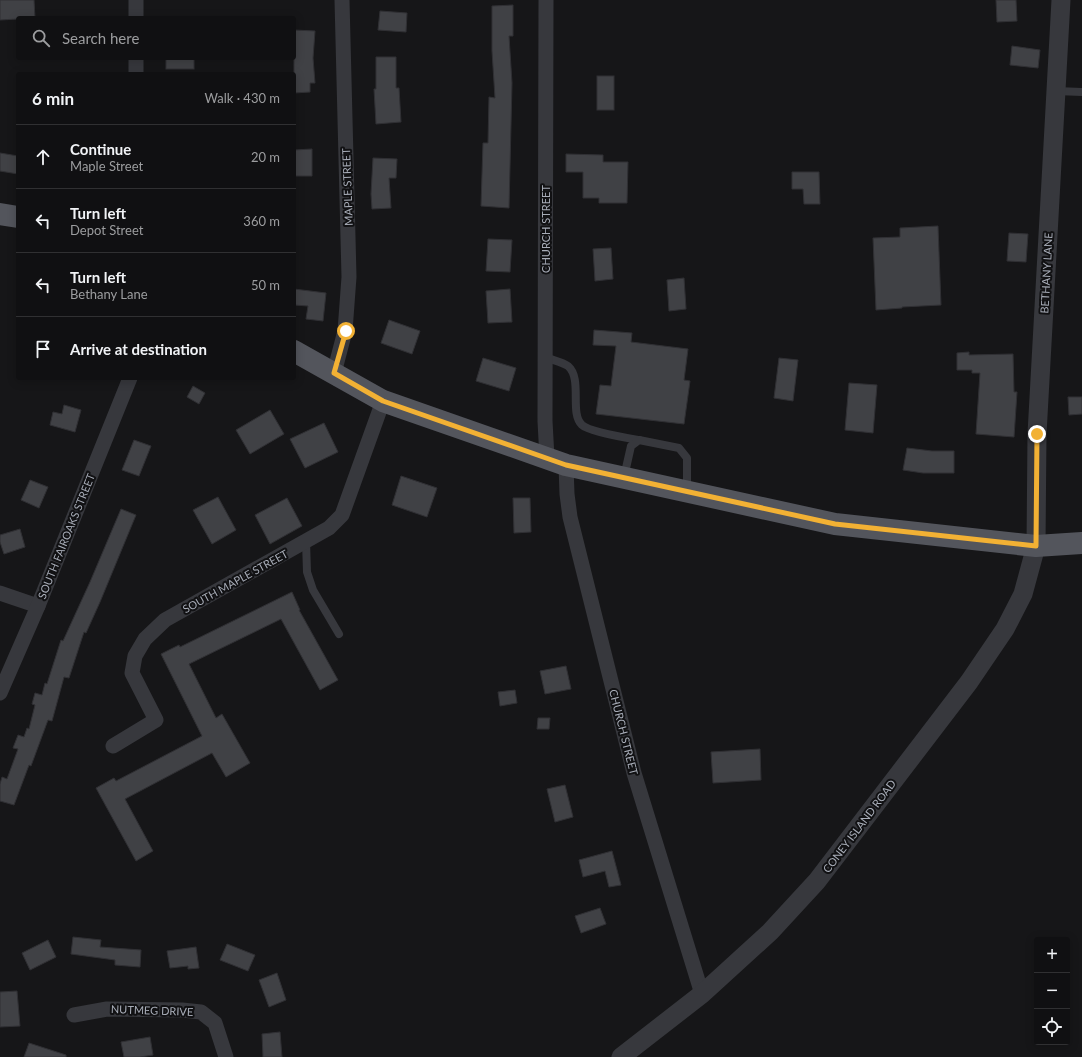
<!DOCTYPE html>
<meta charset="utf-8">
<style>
:root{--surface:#101012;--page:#19191b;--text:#f1f3f6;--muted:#9c9d9f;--line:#303032}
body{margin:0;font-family:Lato,sans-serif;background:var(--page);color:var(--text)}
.controls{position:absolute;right:12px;bottom:12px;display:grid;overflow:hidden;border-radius:4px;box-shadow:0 2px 10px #0003}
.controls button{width:36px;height:36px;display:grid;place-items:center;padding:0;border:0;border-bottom:1px solid var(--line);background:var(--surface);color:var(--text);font:20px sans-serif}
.stop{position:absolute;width:12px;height:12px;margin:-9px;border:3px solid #f2b134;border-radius:50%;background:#fff}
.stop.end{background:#f2b134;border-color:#fff;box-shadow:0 1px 4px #0008}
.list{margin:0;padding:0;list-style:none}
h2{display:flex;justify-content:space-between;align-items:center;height:52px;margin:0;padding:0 16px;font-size:17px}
h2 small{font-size:13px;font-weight:400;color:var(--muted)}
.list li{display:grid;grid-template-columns:26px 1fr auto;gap:12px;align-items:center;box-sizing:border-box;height:64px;padding:0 16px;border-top:1px solid var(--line)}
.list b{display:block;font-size:15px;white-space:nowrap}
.list p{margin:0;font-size:13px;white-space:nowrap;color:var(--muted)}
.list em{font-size:13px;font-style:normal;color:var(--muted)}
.icon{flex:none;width:22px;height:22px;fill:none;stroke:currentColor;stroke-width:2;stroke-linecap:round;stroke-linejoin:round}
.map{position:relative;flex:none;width:1082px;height:1057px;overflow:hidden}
.search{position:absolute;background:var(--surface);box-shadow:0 2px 10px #0003;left:16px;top:16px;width:280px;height:44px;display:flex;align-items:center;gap:10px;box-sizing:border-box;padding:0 14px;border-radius:4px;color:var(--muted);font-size:15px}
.panel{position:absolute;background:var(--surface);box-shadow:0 2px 10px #0003;left:16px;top:72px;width:280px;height:308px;border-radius:4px}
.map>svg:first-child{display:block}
.building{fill:#404145;stroke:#303034}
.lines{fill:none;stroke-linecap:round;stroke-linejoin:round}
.service{stroke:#37383d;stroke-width:8}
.minor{stroke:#37383d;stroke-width:15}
.tertiary{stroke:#37383d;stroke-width:19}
.primary{stroke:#53555c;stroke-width:22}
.route{stroke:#f2b134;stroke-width:5}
.labels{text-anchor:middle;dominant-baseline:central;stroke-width:4;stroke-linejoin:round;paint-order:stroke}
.street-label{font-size:11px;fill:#a8adb8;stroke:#111113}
</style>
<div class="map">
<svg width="1082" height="1057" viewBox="0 0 1082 1057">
<rect width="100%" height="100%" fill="#161618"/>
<g class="building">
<path d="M0,0h34l1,18h-17v1l-18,1z"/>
<path d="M996,0h20l1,21 -20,1z"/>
<path d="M513,5v31h-4l3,47 -3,125 -28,-2 2,-63h5l1,-46 6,1 -3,-47v-45z"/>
<path d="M380,11l27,2 -1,19 -28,-2z"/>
<path d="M294,30l21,1 -2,27 2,25h-5v9l-16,1z"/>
<path d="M1012,46l28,4 -2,18 -28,-3z"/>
<path d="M376,57h20v31h3l2,34 -25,2 -2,-35h2z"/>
<rect x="166" y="58" width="28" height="11"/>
<rect x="597" y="76" width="17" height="34"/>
<path d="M312,149v27h-18v-26z"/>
<path d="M0,153l18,3v18l-18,-3z"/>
<path d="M566,154l37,1v7h25l-1,41h-28v-5h-16v-26h-17z"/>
<path d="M373,158l24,1 -1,19h-7l2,30 -19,1 -1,-15z"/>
<path d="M792,172h27l1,32h-16l-1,-15h-11z"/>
<path d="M938,226l3,79 -39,2v1l-26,2 -3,-72 27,-1v-9z"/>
<path d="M1009,233l19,1 -2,28 -19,-1z"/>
<path d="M488,239l24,1 -2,32 -24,-1z"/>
<path d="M611,248l2,31 -18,2 -2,-32z"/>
<path d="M684,278l2,31 -17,2 -2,-31z"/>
<path d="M294,289l32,4 -3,28 -17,-2 2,-13 -14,-1z"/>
<path d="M510,289l2,33 -24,1 -2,-32z"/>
<path d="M389,320l31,11 -8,23 -31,-11z"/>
<path d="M594,330l38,3 -1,9 57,7 -4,31 6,1 -6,43 -88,-10 4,-29 11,1 5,-40 -23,-1z"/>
<path d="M969,352v3l44,-1 1,38h3l-3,45 -38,-3 4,-61h-8v-3h-15v-17z"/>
<path d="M483,358l33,10 -7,23 -33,-10z"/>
<path d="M779,358l19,2 -5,41 -19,-3z"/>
<path d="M849,383l28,2 -4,48 -28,-3z"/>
<path d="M193,386l12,7 -6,11 -12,-7z"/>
<path d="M1068,397h14v17l-13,1z"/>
<path d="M64,405l17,5 -6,22 -25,-7 3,-13 9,2z"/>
<path d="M270,410l14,24 -34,20 -14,-24z"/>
<path d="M324,423l14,29 -33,16 -15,-29z"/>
<path d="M134,440l17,6 -12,30 -17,-6z"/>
<path d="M907,448l25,3h22v22h-31l-20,-3z"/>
<path d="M401,476l36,12 -10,29 -35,-12z"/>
<path d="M30,480l18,7 -9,21 -18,-8z"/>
<path d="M218,497l18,33 -24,14 -19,-34z"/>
<path d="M287,498l15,28 -32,18 -15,-29z"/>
<path d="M513,498h17l1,34 -17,1z"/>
<path d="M121,509l15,6 -36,87 -14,31 -2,-1 -15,46 -5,-1 -12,44 -4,-1 -17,46 -2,-1 -15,40 -14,-4v-17l2,-7 5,2 11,-30 -5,-1 5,-13 6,2 3,-9 2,1 6,-24 -3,-1 3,-11 7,2 3,-12 2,1 14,-44 2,1 27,-59z"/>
<path d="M20,529l5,18 -21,7 -4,-12v-7z"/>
<path d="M292,592l8,18h-1l39,70 -18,10 -39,-71 -92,45 27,54 6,-4 28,49 -24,14 -14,-24 -87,46 28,52 -17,10 -40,-73 18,-10 2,3 86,-45 -41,-82 18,-9 1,2z"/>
<path d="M566,666l5,23 -26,5 -5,-23z"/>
<path d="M515,690l2,13 -17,3 -2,-14z"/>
<path d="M538,718h12l-1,11h-12z"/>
<path d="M760,749l1,31 -48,3 -2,-31z"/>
<path d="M565,785l8,32 -18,5 -8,-33z"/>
<path d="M612,851l9,34 -12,2 -4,-16 -22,6 -4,-17z"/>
<path d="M600,908l6,16 -25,9 -6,-17z"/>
<path d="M73,937l28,3 -1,7 41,3 -1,17 -25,-2v-5l-44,-6z"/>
<path d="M48,940l8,17 -26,13 -8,-17z"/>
<path d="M227,944l28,11 -7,16 -28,-11z"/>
<path d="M196,947l3,21 -11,1v-3l-18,2 -3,-17z"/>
<path d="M277,973l9,27 -17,7 -10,-27z"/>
<path d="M17,991l3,35 -20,1v-35z"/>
<path d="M280,1032l2,25h-19l-1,-23z"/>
<path d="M150,1037l3,18 -13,2h-16l-3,-15z"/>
<path d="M29,1043l37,12v2h-42z"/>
</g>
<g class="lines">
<g class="service">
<path d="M1056,91l26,1"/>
<path d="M545,357c7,3 17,5 23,9 15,13 1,47 14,59 8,7 45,13 57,15"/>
<path d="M624,477l7,-31 8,-6 40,8 8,10v33"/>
<path d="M306,541l1,31 6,18 26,44"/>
</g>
<g class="minor">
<path d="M136,0v18"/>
<path d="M546,0l-1,421 2,37"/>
<path d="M136,58v16"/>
<path d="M334,373l11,-42 4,-54 -7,-277"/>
<path d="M566,465l1,29 3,23 64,256 68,221"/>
<path d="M0,593l38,13"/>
<path d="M0,693l38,-87 92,-228"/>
<path d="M113,746l43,-26 -24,-47 3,-17 10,-17 20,-19 164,-92 13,-13 41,-114"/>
<path d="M74,1015l33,-6 75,1 19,2 14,11 11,34"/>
</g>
<path class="tertiary" d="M621,1057l81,-63 68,-62 47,-51 152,-199 36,-53 18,-35 13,-48 1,-112 24,-434"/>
<g class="primary">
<path d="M0,214l18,3"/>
<path d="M294,351l89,50 183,64 269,59 201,22 46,-3"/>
</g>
</g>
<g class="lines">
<path class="route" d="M346,331l-12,42 49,28 183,64 269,59 201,22 1,-112"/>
</g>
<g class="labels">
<g class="street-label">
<text transform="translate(347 187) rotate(-92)">MAPLE STREET</text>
<text transform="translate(545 229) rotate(-90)">CHURCH STREET</text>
<text transform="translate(1046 273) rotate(-87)">BETHANY LANE</text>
<text transform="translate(66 536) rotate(-68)">SOUTH FAIROAKS STREET</text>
<text transform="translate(235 581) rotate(-29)">SOUTH MAPLE STREET</text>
<text transform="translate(624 732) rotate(76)">CHURCH STREET</text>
<text transform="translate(859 826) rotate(-53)">CONEY ISLAND ROAD</text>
<text transform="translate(152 1010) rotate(2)">NUTMEG DRIVE</text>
</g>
</g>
</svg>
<div class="controls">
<button>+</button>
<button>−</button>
<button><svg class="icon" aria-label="locate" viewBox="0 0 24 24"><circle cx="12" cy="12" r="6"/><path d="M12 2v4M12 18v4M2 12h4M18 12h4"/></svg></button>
</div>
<div class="stop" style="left:346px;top:331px"></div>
<div class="stop end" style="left:1037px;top:434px"></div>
<div class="search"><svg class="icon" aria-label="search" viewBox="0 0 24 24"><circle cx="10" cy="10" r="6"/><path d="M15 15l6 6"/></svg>Search here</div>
<section class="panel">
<h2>6 min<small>Walk · 430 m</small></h2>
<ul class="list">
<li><svg class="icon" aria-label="ahead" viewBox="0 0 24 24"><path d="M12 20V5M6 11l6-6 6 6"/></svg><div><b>Continue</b><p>Maple Street</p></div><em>20 m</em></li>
<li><svg class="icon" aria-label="left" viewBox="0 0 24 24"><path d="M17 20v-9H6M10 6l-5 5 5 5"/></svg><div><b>Turn left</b><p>Depot Street</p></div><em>360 m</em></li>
<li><svg class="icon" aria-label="left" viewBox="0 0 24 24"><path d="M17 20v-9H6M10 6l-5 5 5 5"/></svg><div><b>Turn left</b><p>Bethany Lane</p></div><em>50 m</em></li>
<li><svg class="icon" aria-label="arrive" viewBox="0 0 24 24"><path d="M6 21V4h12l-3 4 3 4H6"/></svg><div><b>Arrive at destination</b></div></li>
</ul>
</section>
</div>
